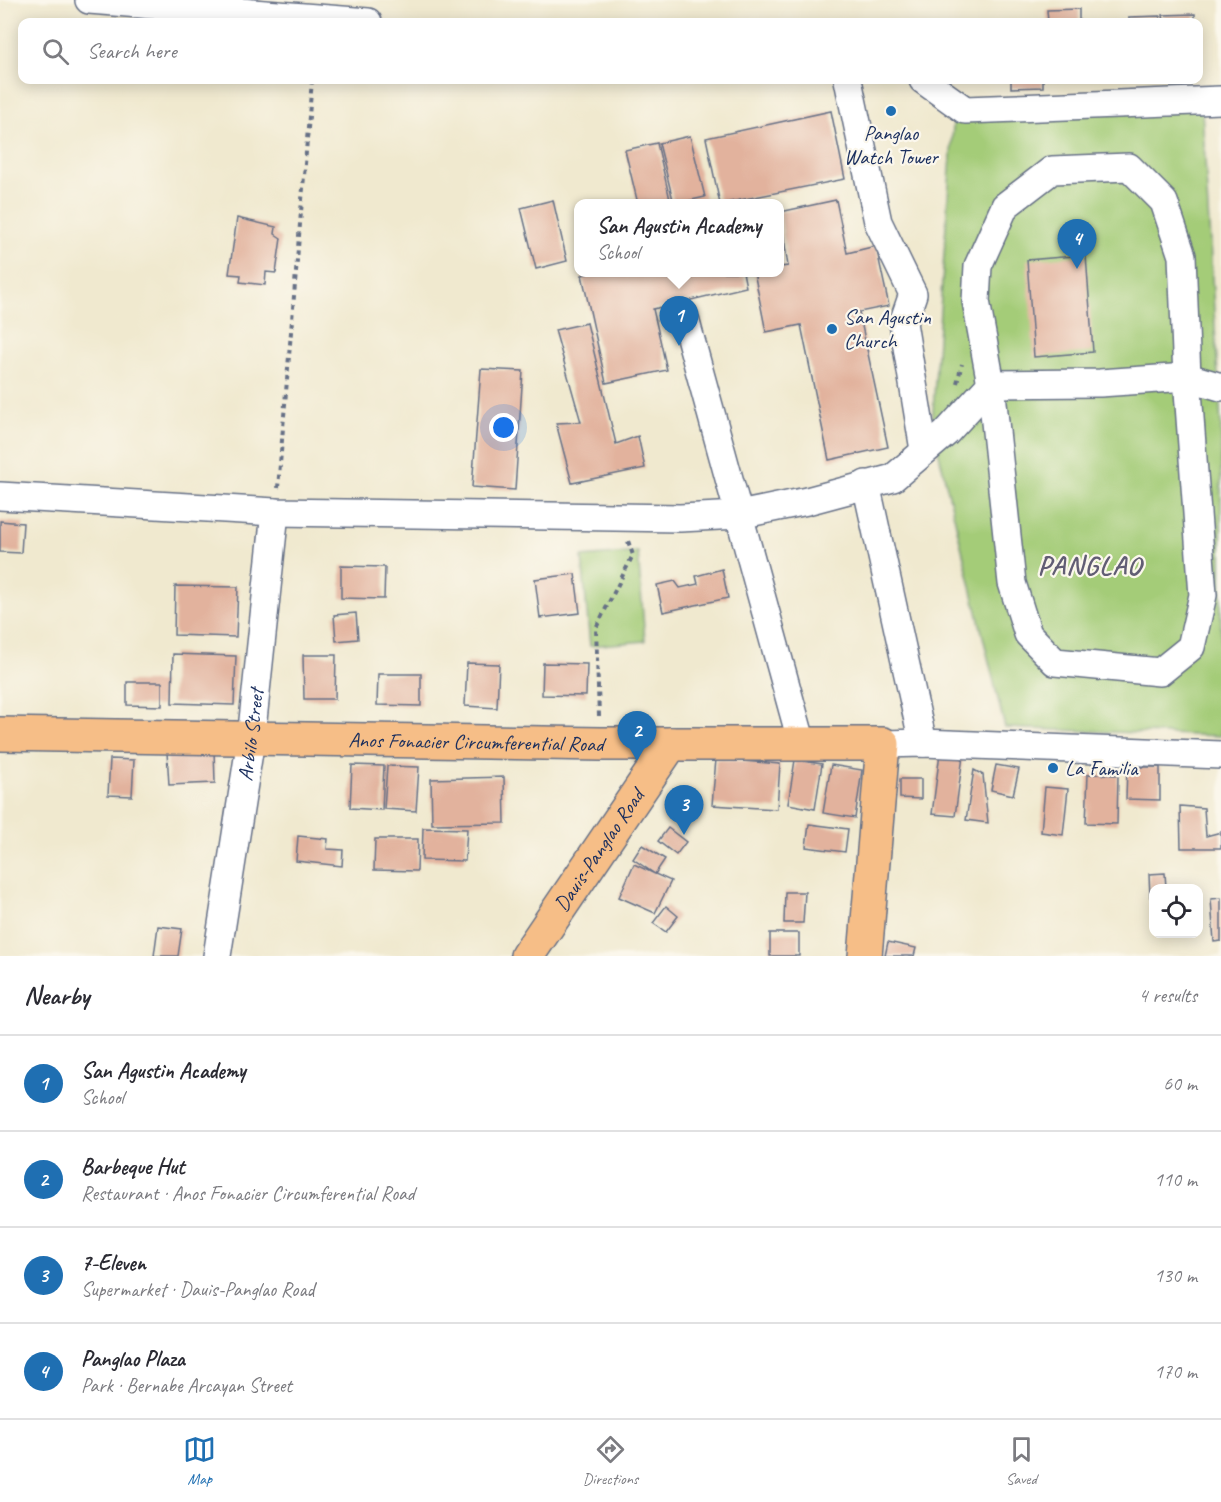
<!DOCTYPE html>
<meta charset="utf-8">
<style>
:root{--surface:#fff;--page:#f7f7f7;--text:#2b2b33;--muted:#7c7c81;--line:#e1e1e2;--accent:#1f6fb2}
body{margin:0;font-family:Caveat,sans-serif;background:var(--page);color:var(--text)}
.controls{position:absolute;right:18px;bottom:18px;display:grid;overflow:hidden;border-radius:12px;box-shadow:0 3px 15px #0003}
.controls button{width:54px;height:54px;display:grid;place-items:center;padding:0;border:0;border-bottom:2px solid var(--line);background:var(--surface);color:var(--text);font:30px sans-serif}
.you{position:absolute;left:504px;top:428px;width:21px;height:21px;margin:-15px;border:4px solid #fff;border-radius:50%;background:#1a73e8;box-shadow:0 0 0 9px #1a73e833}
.badge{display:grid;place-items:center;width:39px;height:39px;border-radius:50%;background:var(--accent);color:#fff;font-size:20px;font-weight:700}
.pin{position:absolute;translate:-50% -50px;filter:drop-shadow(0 2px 3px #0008)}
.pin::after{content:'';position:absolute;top:32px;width:21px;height:18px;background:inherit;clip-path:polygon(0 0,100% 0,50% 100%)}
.popup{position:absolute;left:574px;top:199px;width:210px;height:78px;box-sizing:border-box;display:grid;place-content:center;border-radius:12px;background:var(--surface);filter:drop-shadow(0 2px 4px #0005);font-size:20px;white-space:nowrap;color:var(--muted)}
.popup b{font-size:22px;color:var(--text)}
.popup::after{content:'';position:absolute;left:50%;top:100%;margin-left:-12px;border:12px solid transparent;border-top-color:var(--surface)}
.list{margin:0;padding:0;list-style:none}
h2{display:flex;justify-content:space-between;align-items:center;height:78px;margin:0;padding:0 24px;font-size:26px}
h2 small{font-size:20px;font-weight:400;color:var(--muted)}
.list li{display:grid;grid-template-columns:39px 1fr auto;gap:18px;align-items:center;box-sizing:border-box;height:96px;padding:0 24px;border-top:2px solid var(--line)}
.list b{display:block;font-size:22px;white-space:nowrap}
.list p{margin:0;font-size:20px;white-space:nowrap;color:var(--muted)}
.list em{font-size:20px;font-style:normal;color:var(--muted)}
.icon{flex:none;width:33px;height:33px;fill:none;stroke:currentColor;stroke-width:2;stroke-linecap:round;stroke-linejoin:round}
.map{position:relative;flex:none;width:1221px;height:956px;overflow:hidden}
.search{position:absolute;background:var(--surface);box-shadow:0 3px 15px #0003;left:18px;right:18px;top:18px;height:66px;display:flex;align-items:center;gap:15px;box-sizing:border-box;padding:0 21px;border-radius:12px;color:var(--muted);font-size:22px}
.sheet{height:462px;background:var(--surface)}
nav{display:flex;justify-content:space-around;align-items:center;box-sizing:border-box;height:84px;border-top:2px solid var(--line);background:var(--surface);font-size:16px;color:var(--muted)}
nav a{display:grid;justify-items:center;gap:3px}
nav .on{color:var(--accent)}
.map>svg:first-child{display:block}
.green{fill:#a4cc78;stroke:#607e6b;stroke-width:1.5}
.building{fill:#e2b29d}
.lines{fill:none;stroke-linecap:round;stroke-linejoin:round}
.minor-casing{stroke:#667086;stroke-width:30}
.major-casing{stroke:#667086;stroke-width:36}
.path{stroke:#667086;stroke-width:4;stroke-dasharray:4.5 4.5;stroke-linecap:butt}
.minor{stroke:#fff;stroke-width:27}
.major{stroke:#f6be87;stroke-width:33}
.poi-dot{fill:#1f6fb2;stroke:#fbf7ec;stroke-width:2}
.labels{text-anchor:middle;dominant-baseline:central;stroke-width:4.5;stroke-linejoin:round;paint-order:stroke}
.poi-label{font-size:21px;fill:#1b2f5e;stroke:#fbf7ec;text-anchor:start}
.street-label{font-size:21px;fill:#1b2f5e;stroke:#fbf7ec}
.district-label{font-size:27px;font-weight:bold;letter-spacing:1.5px;fill:#615d74;stroke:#fbf7ec}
</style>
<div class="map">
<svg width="1221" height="956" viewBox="0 0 1221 956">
<rect width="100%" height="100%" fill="#fbf7ec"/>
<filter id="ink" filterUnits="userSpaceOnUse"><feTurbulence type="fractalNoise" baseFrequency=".0167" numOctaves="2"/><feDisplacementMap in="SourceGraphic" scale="12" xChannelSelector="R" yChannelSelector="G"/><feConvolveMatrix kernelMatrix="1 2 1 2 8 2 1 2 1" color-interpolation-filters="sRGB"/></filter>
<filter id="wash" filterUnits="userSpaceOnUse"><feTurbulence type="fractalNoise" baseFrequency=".008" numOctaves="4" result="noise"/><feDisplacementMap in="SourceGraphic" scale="24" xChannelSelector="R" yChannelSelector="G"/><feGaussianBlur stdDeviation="1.35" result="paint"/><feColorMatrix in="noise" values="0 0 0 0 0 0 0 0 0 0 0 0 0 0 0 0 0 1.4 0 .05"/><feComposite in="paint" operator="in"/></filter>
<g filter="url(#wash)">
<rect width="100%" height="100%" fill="#f0e9cf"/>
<g class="green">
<path d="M1202,109l19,318v309l-216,-8 -73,-303 22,-313z"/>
<path d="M638,552l7,89 -55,5 -8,-89z"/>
</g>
<g id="blocks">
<g class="building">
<path d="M1079,9v13h-31l-1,-12z"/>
<path d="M1195,14v8h-31l-1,-7z"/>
<path d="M1160,16v6h-31v-5z"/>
<path d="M1011,80h32v7l-32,1z"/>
<path d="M831,111l14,68 -125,25 -14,-66z"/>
<path d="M690,136l15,61 -31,7 -15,-61z"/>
<path d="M657,143l14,61h-33l-13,-54z"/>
<path d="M553,200l14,61 -31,8 -15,-61z"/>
<path d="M836,200l11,53 29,-7 13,60 -30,6 29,135 -59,13 -28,-135 -35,7 -12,-60h26v-5l8,-1 -8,-54z"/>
<path d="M237,218l39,9 -1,7 6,4 -5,35 -10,-1 -1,13 -25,-3 1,-7 -12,-1z"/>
<path d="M1086,255l7,97 -59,5 -7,-97z"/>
<path d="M594,272h149l3,15 -93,22 14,61 -61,13 -24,-108z"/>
<path d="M587,323l29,121 22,-8 7,32 -73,15 -16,-60 25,-1 -26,-92z"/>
<path d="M481,369l42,2 -8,119 -43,-3z"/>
<path d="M0,521l23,2 -2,30 -21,-1z"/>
<path d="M341,566l44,1 -1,32 -43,-1z"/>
<path d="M722,569l6,29 -65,14 -6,-27 18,-4 5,7 18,-4 -2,-8z"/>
<path d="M575,574l5,39 -40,5 -5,-39z"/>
<path d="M175,586l63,1 -2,50 -62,-2z"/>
<path d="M356,613l2,26 -22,2 -2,-26z"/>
<path d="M173,654l63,2 -2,49 -62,-2z"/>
<path d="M303,655h33l-1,44h-31z"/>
<path d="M467,663l32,1 -2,44 -32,-2z"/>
<path d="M543,663l44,1 -1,32 -44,-1z"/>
<path d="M378,674h43v32l-44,-1z"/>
<path d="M127,682h35v24l-35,-1z"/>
<path d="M214,749l1,34 -46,2 -2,-33z"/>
<path d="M940,753l23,3 -8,60 -23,-2z"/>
<path d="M110,759l24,1 -2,36 -24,-1z"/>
<path d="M716,759l64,5 -3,45 -65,-4z"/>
<path d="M795,760l27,4 -7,45 -27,-5z"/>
<path d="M352,765l32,1 -2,44 -32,-2z"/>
<path d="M831,765l31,5 -7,48 -32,-5z"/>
<path d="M996,765l23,4 -6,26 -22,-5z"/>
<path d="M387,766l32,1 -3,44 -32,-2z"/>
<path d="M1127,767h33v33l-34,-1z"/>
<path d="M974,770l9,5 5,48 -22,-3z"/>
<path d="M1088,774l30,1 -1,49 -31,-1z"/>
<path d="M504,777l1,46 -73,1 -1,-45z"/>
<path d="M900,779h21v20l-21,-1z"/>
<path d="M1045,787l23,2 -5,46 -22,-3z"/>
<path d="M1180,806l24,2 2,28 15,-4v16h-40z"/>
<path d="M809,824l39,5 -3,23 -39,-5z"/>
<path d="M423,828l44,1 -2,32 -43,-1z"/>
<path d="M668,828l18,14 -10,13 -18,-14z"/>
<path d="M298,836l30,3 -1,10 16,1 -1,16 -46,-5z"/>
<path d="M375,839h43l-1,32 -43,-1z"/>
<path d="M642,845l23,14 -10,15 16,7 -16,32 -36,-16 15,-33 21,10 -22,-15z"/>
<path d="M1165,873l1,15h-12v9h-4l-1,-23z"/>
<path d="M785,892h20l-2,31h-19z"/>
<path d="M1221,898v43l-7,1 -3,-43z"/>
<path d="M666,906l12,10 -12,16 -13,-9z"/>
<path d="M158,926l24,3 -4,27h-24z"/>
<rect x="770" y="933" width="29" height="23"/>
<path d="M888,942l28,6 -2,8h-29z"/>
</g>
</g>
</g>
<g filter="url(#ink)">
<use href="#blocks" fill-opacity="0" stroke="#667086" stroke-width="1.5"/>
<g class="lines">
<g class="minor-casing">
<g id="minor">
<path d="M89,0l279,22"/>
<path d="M848,80l30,142 35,72 -10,29 21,127"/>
<path d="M923,80l42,30 256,-10"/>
<path d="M1129,167l35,35 18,54 5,121 16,218 -12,52 -31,25 -105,-10 -27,-28 -16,-51 -21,-199 -15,-83 2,-35 27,-60 47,-36z"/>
<path d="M684,315l118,429"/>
<path d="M866,484l57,259"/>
<path d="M0,496l275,16 405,6 59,-3 68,-14 86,-23 53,-45 45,-49 109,-1 87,-6 34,10"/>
<path d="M883,744l40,-1 298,12"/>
<path id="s1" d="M217,956l34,-217 24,-227"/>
</g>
</g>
<g class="major-casing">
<g id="major">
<path id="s2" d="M0,734l600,10h283l-18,212"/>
<path id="s3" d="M527,956l144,-212"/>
</g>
</g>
<g class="path">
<path d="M957,383l5,-19"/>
<path d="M278,488l34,-408"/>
<path d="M599,716l-3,-88 37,-73 -5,-14"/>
</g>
<use href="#minor" class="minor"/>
<use href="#major" class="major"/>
</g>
</g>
<g class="poi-dot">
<circle cx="891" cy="111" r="6"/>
<circle cx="832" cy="329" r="6"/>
<circle cx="1053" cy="768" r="6"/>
</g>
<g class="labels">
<g class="poi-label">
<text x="891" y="133" text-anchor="middle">Panglao<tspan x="891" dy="24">Watch Tower</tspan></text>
<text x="844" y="317">San Agustin<tspan x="844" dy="24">Church</tspan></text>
<text x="1065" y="768">La Familia</text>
</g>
<g class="street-label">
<text stroke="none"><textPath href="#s1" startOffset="224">Arbilo Street</textPath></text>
<text stroke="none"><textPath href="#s2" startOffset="476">Anos Fonacier Circumferential Road</textPath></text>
<text stroke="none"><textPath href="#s3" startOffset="128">Dauis-Panglao Road</textPath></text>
</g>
<g class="district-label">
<text x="1090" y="565">PANGLAO</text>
</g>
</g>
</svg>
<div class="controls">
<button><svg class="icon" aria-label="locate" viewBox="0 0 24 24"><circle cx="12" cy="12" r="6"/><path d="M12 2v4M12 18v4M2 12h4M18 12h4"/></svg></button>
</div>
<div class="you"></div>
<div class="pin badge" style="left:679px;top:346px">1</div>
<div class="popup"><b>San Agustin Academy</b>School</div>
<div class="pin badge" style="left:637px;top:761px">2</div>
<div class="pin badge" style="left:684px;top:835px">3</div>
<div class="pin badge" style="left:1077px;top:269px">4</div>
<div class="search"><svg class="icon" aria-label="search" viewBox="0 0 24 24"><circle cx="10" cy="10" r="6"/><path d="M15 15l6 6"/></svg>Search here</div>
</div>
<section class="sheet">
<h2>Nearby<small>4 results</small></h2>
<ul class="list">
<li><span class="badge">1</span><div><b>San Agustin Academy</b><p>School</p></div><em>60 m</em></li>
<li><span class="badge">2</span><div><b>Barbeque Hut</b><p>Restaurant · Anos Fonacier Circumferential Road</p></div><em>110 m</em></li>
<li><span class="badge">3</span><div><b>7-Eleven</b><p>Supermarket · Dauis-Panglao Road</p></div><em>130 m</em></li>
<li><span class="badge">4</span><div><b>Panglao Plaza</b><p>Park · Bernabe Arcayan Street</p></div><em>170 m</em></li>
</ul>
</section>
<nav>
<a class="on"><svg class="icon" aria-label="map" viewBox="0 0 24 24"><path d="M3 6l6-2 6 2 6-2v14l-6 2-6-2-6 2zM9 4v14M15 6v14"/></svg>Map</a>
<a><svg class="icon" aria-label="directions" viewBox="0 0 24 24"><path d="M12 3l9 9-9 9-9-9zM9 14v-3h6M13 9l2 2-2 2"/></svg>Directions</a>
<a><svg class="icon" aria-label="saved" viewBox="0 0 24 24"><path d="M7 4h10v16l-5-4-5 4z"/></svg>Saved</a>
</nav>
